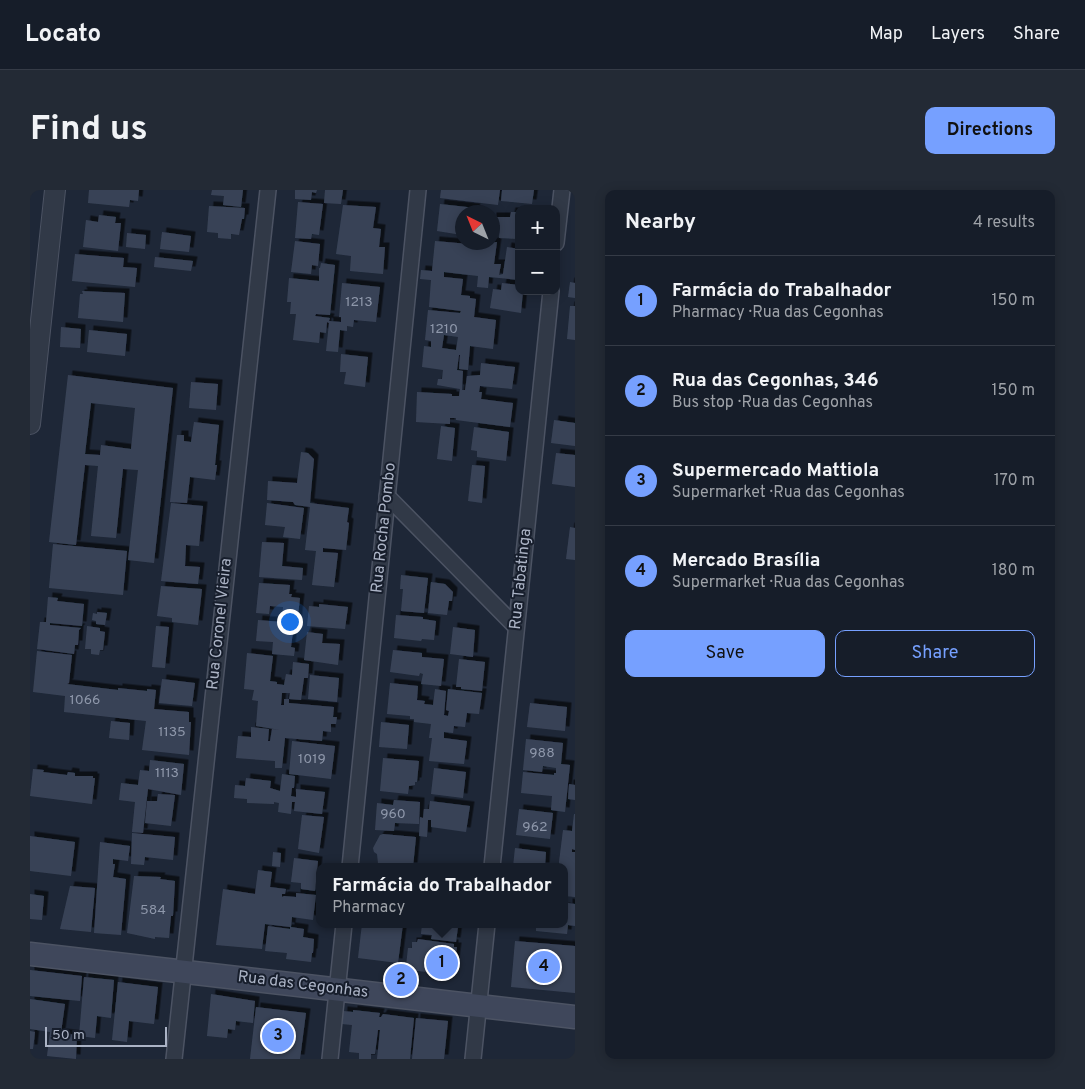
<!DOCTYPE html>
<meta charset="utf-8">
<style>
:root{--surface:#161d29;--page:#232a35;--text:#f1f3f6;--muted:#9ea2a8;--line:#353b46;--accent:#76a0ff}
body{margin:0;font-family:Overpass,sans-serif;background:var(--page);color:var(--text)}
.controls{position:absolute;right:15px;top:15px;display:grid;overflow:hidden;border-radius:10px;box-shadow:0 2px 12px #0003}
.controls button{width:45px;height:45px;display:grid;place-items:center;padding:0;border:0;border-bottom:1px solid var(--line);background:var(--surface);color:var(--text);font:25px sans-serif}
.compass{position:absolute;left:425px;top:15px;width:45px;height:45px;border-radius:50%;background:var(--surface);box-shadow:0 2px 12px #0003;rotate:317deg}
.scale{position:absolute;left:15px;bottom:12px;width:122px;box-sizing:border-box;padding-left:5px;border:2px solid #abb3c5;border-top:0;font-size:14px;line-height:18px;white-space:nowrap;color:#abb3c5;-webkit-text-stroke:4px #171e2c;paint-order:stroke}
.you{position:absolute;left:259px;top:431px;width:18px;height:18px;margin:-12px;border:4px solid #fff;border-radius:50%;background:#1a73e8;box-shadow:0 0 0 8px #1a73e833}
.badge{display:grid;place-items:center;width:32px;height:32px;border-radius:50%;background:var(--accent);color:#111;font-size:16px;font-weight:700}
.pin{position:absolute;translate:-50% -50%;border:2px solid #fff;box-shadow:0 1px 5px #0006}
.popup{position:absolute;left:286px;top:673px;width:252px;height:65px;box-sizing:border-box;display:grid;place-content:center;border-radius:10px;background:var(--surface);filter:drop-shadow(0 1px 4px #0005);font-size:16px;white-space:nowrap;color:var(--muted)}
.popup b{font-size:19px;color:var(--text)}
.popup::after{content:'';position:absolute;left:50%;top:100%;margin-left:-10px;border:10px solid transparent;border-top-color:var(--surface)}
.list{margin:0;padding:0;list-style:none}
h2{display:flex;justify-content:space-between;align-items:center;height:65px;margin:0;padding:0 20px;font-size:21px}
h2 small{font-size:16px;font-weight:400;color:var(--muted)}
.list li{display:grid;grid-template-columns:32px 1fr auto;gap:15px;align-items:center;box-sizing:border-box;height:90px;padding:0 20px;border-top:1px solid var(--line)}
.list b{display:block;font-size:19px;white-space:nowrap}
.list p{margin:0;font-size:16px;white-space:nowrap;color:var(--muted)}
.list em{font-size:16px;font-style:normal;color:var(--muted)}
.actions{display:flex;gap:10px;padding:15px 20px}
.actions a{flex:1;padding:11px 0;border:1px solid var(--accent);border-radius:10px;text-align:center;font-size:18px;color:var(--accent)}
.actions .main{background:var(--accent);color:#111}
.map{position:relative;flex:none;width:545px;height:869px;overflow:hidden;border-radius:10px}
header{display:flex;align-items:center;gap:30px;box-sizing:border-box;height:70px;padding:0 25px;background:var(--surface);border-bottom:1px solid var(--line)}
header strong{font-size:24px}
nav{display:flex;gap:28px;margin-inline-start:auto;font-size:18px}
.intro{display:flex;align-items:center;justify-content:space-between;box-sizing:border-box;height:120px;padding:0 30px}
h1{margin:0;font-size:35px}
.button{padding:12px 22px;border-radius:10px;background:var(--accent);color:#111;font-size:18px;font-weight:700}
main{display:flex;gap:30px;padding:0 30px}
aside{flex:1;background:var(--surface);border-radius:10px;box-shadow:0 2px 12px #0003}
.map>svg:first-child{display:block}
.building{fill:#394357;fill-rule:evenodd;filter:url(#shadow)}
.lines{fill:none;stroke-linecap:round;stroke-linejoin:round}
.minor-casing{stroke:#4c5363;stroke-width:18}
.tertiary-casing{stroke:#4c5363;stroke-width:22}
.secondary-casing{stroke:#4c5363;stroke-width:25}
.minor{stroke:#313947;stroke-width:15}
.tertiary{stroke:#313947;stroke-width:20}
.secondary{stroke:#3f475b;stroke-width:22}
.labels{text-anchor:middle;dominant-baseline:central;stroke-width:4;stroke-linejoin:round;paint-order:stroke}
.number-label{font-size:14px;fill:#8e97aa}
.street-label{font-size:16px;fill:#abb3c5;stroke:#171e2c}
</style>
<header>
<strong>Locato</strong>
<nav><a>Map</a><a>Layers</a><a>Share</a></nav>
</header>
<div class="intro"><h1>Find us</h1><a class="button">Directions</a></div>
<main>
<div class="map">
<svg width="545" height="869" viewBox="0 0 545 869">
<defs>
<filter id="shadow"><feDropShadow dx="4.5" dy="-4.5" stdDeviation="0" flood-color="#0009"/></filter>
</defs>
<rect width="100%" height="100%" fill="#1e2737"/>
<g class="building">
<path d="M59,0h50l-1,11 -8,-1 -1,7 -41,-4z"/>
<path d="M182,0h31l-2,17 -18,-2 1,-9 -13,-1z"/>
<path d="M265,0h22l-1,3 -4,-1 -1,8 -16,-1z"/>
<path d="M295,0h18l-2,14 -17,-1z"/>
<path d="M411,0h59l-2,15 -58,-7z"/>
<path d="M472,0h32l-2,14 -31,-3z"/>
<path d="M268,12l25,2 -4,31 -7,-1 -1,5 -16,-1z"/>
<path d="M410,14l36,4 -1,2 5,1v1h-18v23l-25,-4z"/>
<path d="M313,15l33,2 -3,21 8,1 -2,18h6l-2,27 -33,-3 1,-15 -15,-2z"/>
<path d="M179,16l36,2 -1,11h-2l-3,16 -8,-1v5l-13,-1v-5l-11,-1z"/>
<path d="M481,22h8v27l-20,-1 1,-13 -8,-1v-7h18z"/>
<path d="M69,25l17,2 -1,6h6l-3,28 -35,-4 3,-27 12,2z"/>
<path d="M132,42l29,4 -2,16 -29,-3z"/>
<path d="M97,43l19,2 -1,14 -19,-2z"/>
<path d="M265,51l25,3 -2,22 -6,-1 -1,9 -20,-2z"/>
<path d="M405,51l34,3 28,-2 -3,22h7l-2,11 4,-1 4,-27 12,2v31l-30,-3 -1,11 -11,-1 1,-11 -34,-4v5l19,2 -2,16 9,1v2l6,1 -2,18 22,3 -3,29 -23,-3 -2,24 -9,-1 1,-14h-1l-2,15 6,1 -1,19h3l2,-14 13,-1 1,-12 34,4 -3,22 -32,-3 -1,6h3l-1,7 32,4 -3,24 -54,-7v-2h-6v6l-34,-2 1,-30 35,2v2h7l1,-7 -23,-4 1,-6h4l1,-9 -21,-3 2,-21 7,1v-6l-6,-1 3,-30 32,3 1,-2 -32,-4 2,-27 -11,-1 1,-9 11,1zM414,145l14,2 -2,13 -14,-2z"/>
<path d="M45,64l49,4 -1,9 14,1 -2,19 -63,-6z"/>
<path d="M125,67l38,4 -2,10 -37,-4z"/>
<path d="M291,73l14,2 -5,50 -14,-1 -1,2 15,2 -1,3 12,1v-5h-2l3,-34 38,4 -4,35 -22,-2 -1,7 -6,-1v5l-7,-1 -2,22 -12,-1 3,-28 -2,-1 -1,11 -6,-1 -1,11 -26,-3 3,-26h-6l1,-12h-4l2,-24 30,3v-13h1z"/>
<path d="M540,92l5,1v15l-7,-1z"/>
<path d="M472,93l17,2v6h4l-2,22 -31,-5 3,-19 8,1z"/>
<path d="M52,101l43,2 -2,29 -45,-4 2,-24h3z"/>
<path d="M540,116h5v34l-8,-1z"/>
<path d="M31,137l20,2 -1,19 -20,-1z"/>
<path d="M59,140l38,4 -2,22 -38,-4z"/>
<path d="M311,164l27,3 -3,30 -21,-3 2,-12h-6z"/>
<path d="M38,185l105,13 -19,175 -26,-3 10,-90 -15,-1 -7,69 -25,-2 7,-70 -13,-1 -9,80 -27,-3zM61,213l44,5 -4,41 -30,-4 -1,10 -15,-1z"/>
<path d="M161,192l27,2 -2,26 -27,-2z"/>
<path d="M524,230l21,3v23l-24,-3z"/>
<path d="M164,232l25,3 -4,40h2l-2,15 -25,-3 -3,26 -17,-1 7,-67h7v6l7,1z"/>
<path d="M411,236l14,2 -3,33 -15,-2z"/>
<path d="M444,237l35,5 -3,29 -29,-4v-6l-6,-1z"/>
<path d="M271,262l7,1 6,6 -4,44 39,5 -2,14 2,1 -3,27 -23,-2v4l15,1 -4,34 -22,-2 4,-34 -11,-1 5,-43 -15,-2 -2,-3 -26,-2 1,-19 29,2z"/>
<path d="M526,263l19,2v32l-23,-3z"/>
<path d="M442,275l13,1 -3,37 -14,-2z"/>
<path d="M141,313l32,3 -4,40 -13,-1 -1,21 15,1 -2,17 -37,-3z"/>
<path d="M237,313l37,5 -4,31 -17,-2 2,-10 -20,-2z"/>
<path d="M540,337l5,1v32l-9,-1z"/>
<path d="M232,352l22,1 -2,23 21,2 -1,12 -43,-3z"/>
<path d="M23,354l74,7 -4,44 -74,-7z"/>
<path d="M371,385l27,3 -4,35 -23,-2 2,-22h-3z"/>
<path d="M401,392l14,2 8,8 -1,9h-3l-2,14 -19,-2z"/>
<path d="M229,393l31,2 -1,9h3l-1,3 9,1 -3,26h-3l-3,23 4,1 -1,8 -22,-2 1,-12 -17,-1 2,-21 24,2 1,-15 -13,-1 -1,8 -13,-1z"/>
<path d="M131,396l41,3 -4,36 -26,-3v-4l-15,-2z"/>
<path d="M18,407l10,1 -1,3 27,3 -2,22 -32,-3v2l31,3 -2,2 -1,15h-3l-1,9 -37,-5 3,-27h6z"/>
<path d="M289,414l29,3 -3,22 -38,-3 2,-20 10,1z"/>
<path d="M67,422l10,1 -2,12 -9,-1v-3l-4,-1 1,-7 4,1z"/>
<path d="M366,425l27,2v2l13,2 -2,19 -12,-1 -1,2 -27,-3z"/>
<path d="M57,436l13,2v3l5,1 -2,18h-3l-1,5 -8,-1v-5h-6z"/>
<path d="M126,436l13,1 -4,41 -13,-1z"/>
<path d="M423,437l22,3 -2,27 -23,-3z"/>
<path d="M277,442l16,2 -1,9 18,1 -2,21 -34,-5z"/>
<path d="M363,460l29,3v4l22,2 -3,27 -20,-2 2,-10 -3,-1 -1,3 -29,-4z"/>
<path d="M7,461l35,4 -3,28 -2,1 51,6v-2l29,3v-2l9,1 -2,19 35,3v10h2l-2,33 -47,-5 4,-29 -82,-9 1,-16 -32,-4z"/>
<path d="M217,463l26,3 -3,25 7,1v2l7,1 2,-11 6,1 1,-13 16,2 -1,14h-4l-3,22 -12,-1 1,-6h-8l-1,12h3v-6h5v4l45,4 -1,10h4l-1,7h-5v8l-8,-1 -1,10 -37,-3 -3,30h-7v-7l-39,-3 2,-22 13,1v-10l18,2 -1,12h2l2,-12 8,1 -24,-4 2,-25 -6,-1 2,-10 -10,-1z"/>
<path d="M429,469l26,3 -3,29 -21,-2v-2h-5z"/>
<path d="M280,485l29,3 -2,24 -29,-3z"/>
<path d="M132,489l33,4 -3,23 -33,-3z"/>
<path d="M360,493l28,3 -1,14 8,1 -1,3 9,1 2,-16 11,2 -2,24 4,1 1,-5 -3,-1 2,-21 34,4 -3,21 -12,-1 -2,14 -11,-1 -1,7 -9,-1v6l23,3 -3,23 -35,-3 3,-23h-3l2,-14 -17,-2v-3h-4v-3l-23,-2z"/>
<path d="M500,513l37,4 -2,24 -38,-4z"/>
<path d="M81,531l19,2 -1,17 -20,-2z"/>
<path d="M351,532l28,3 -2,24 -28,-2z"/>
<path d="M496,549l37,4 -2,21 9,1 -5,47 -14,-2 1,-14 -31,-3 2,-21 31,3v-2h2v-5l-13,-2 -1,6 -19,-2z"/>
<path d="M262,551l43,5 -4,33 -42,-5z"/>
<path d="M353,568l36,3 -2,21h-2v3l-6,1 -1,8 -28,-3z"/>
<path d="M120,570l34,4 -3,31 -33,-6 -5,44 -11,-1 3,-30 -16,-2 2,-17 17,2 2,-15 9,1z"/>
<path d="M404,578l32,4 -3,26 -32,-4z"/>
<path d="M3,579l11,1 -1,2 24,3 1,-3 7,1v3h18v2h2l-3,26 -62,-8z"/>
<path d="M252,584l13,2 -1,12h-2l-1,8 5,1v-8l29,3 -3,22 -28,-3 1,-9h-3l-1,12 -13,-2 1,-9 -5,-1v2l-27,-1v-4l-13,-1 1,-13 10,1 1,-8 25,3 -1,7 10,3z"/>
<path d="M539,594l6,1v15l-7,-1z"/>
<path d="M128,604l17,1 -4,31 -26,-3 2,-22h10z"/>
<path d="M364,610l26,2 -1,22 -24,-1 -1,8 -19,-1 2,-27 16,2z"/>
<path d="M400,611l40,5 -4,26 -35,-5v-7h-3l-1,17 -8,-1 1,-19 3,1 1,-9h5z"/>
<path d="M489,619l34,4 -3,26 -34,-4z"/>
<path d="M544,624h1v36l-3,-1v3h3v45l-11,-1v-29h-4l-1,-5 4,-32 9,1z"/>
<path d="M272,625l22,2 -5,36 -21,-4z"/>
<path d="M102,643l43,4 -2,23 -28,-3 -1,8 -13,-1z"/>
<path d="M353,644l33,3 -3,30h-16v-2l-19,-2 -1,-9 -3,-2 -1,-4 7,-13z"/>
<path d="M0,646l45,6 -4,34 -41,-5z"/>
<path d="M70,652l30,4 -2,15 -15,-2v5h2l-2,13 13,2 -5,56 -27,-2z"/>
<path d="M485,658l31,4 -1,15h-32z"/>
<path d="M243,662l8,1 -1,14 -8,-1z"/>
<path d="M264,668l24,3 -3,30 -14,-2v-6l-10,-1z"/>
<path d="M228,680l14,2 -2,15 16,2 -1,5h-3v3l2,-1 12,1v-4l20,2 -3,25 -21,-3 -1,10 13,2 -1,8 11,2 -1,14h-1l-1,9 -25,-3 1,-6 -22,-2 3,-25 22,3v-2l-25,-3 -3,25 -46,-4 7,-56 32,5z"/>
<path d="M104,686l27,1 -1,2 15,2 -2,35h-2l-2,22 -14,-1v2l-28,-6z"/>
<path d="M40,696l25,2 -4,44 -31,-3z"/>
<path d="M0,704l14,2 -2,24 -12,-1z"/>
<path d="M538,713l7,1v22l-7,-1 -1,9 -31,-3v-7h28v-17l4,1z"/>
<path d="M332,734h41l-5,39 -40,-5z"/>
<path d="M392,734h42v4l-6,-1 -2,15 -25,-3 1,-4 -11,-1z"/>
<path d="M388,749l36,5v3h3l-4,28 -44,-5v-4h-3l2,-18h4v-6h5z"/>
<path d="M485,751l60,5v47l-64,-6z"/>
<path d="M0,780l52,6 -2,25 -50,-5z"/>
<path d="M54,787l30,3 -3,38 -14,-2 -2,22 -16,-2z"/>
<path d="M88,792l40,5 -4,37 -25,-3 -2,21 -15,-2z"/>
<path d="M181,804l44,7 -2,22 -17,-2 -1,9 -7,-1 -1,9 -20,-2z"/>
<path d="M0,809l35,5 -4,29 16,2 -1,24 -29,-3 3,-24 -20,-3z"/>
<path d="M226,817l50,6 -6,46h-50z"/>
<path d="M323,820l27,3 -1,4h2l2,-3 31,4 -4,41h-33l3,-29h-2l-3,24h-4v5h-12v-6l-10,-1 3,-27 -10,-1 1,-13 10,1z"/>
<path d="M386,828l32,3 -4,38h-32z"/>
<path d="M0,841l5,1 -2,17h-3z"/>
</g>
<g class="lines">
<g class="minor-casing">
<g id="minor">
<path d="M526,53l6,-53"/>
<path d="M357,306l129,131"/>
<path d="M320,677l68,-677"/>
<path d="M462,677l59,-576"/>
<path d="M144,869l94,-869"/>
<path d="M300,869l14,-135"/>
<path d="M443,869l14,-135"/>
</g>
</g>
<g class="tertiary-casing">
<path id="tertiary" d="M0,234l25,-234"/>
</g>
<g class="secondary-casing">
<path id="secondary" d="M0,764l545,63"/>
</g>
<use href="#minor" class="minor"/>
<use href="#tertiary" class="tertiary"/>
<use href="#secondary" class="secondary"/>
</g>
<g class="labels">
<g class="number-label">
<text x="329" y="112">1213</text>
<text x="414" y="139">1210</text>
<text x="55" y="510">1066</text>
<text x="142" y="542">1135</text>
<text x="512" y="563">988</text>
<text x="282" y="569">1019</text>
<text x="137" y="583">1113</text>
<text x="363" y="624">960</text>
<text x="505" y="637">962</text>
<text x="123" y="720">584</text>
</g>
<g class="street-label">
<text transform="translate(354 338) rotate(-84)">Rua Rocha Pombo</text>
<text transform="translate(491 389) rotate(-84)">Rua Tabatinga</text>
<text transform="translate(190 434) rotate(-84)">Rua Coronel Vieira</text>
<text transform="translate(273 795) rotate(7)">Rua das Cegonhas</text>
</g>
</g>
</svg>
<div class="controls">
<button>+</button>
<button>−</button>
</div>
<svg class="compass" viewBox="-18 -18 36 36"><path d="M0-13l5 13h-10z" fill="#e53935"/><path d="M0 13l5-13h-10z" fill="#9ea2a8"/></svg>
<div class="scale">50 m</div>
<div class="you"></div>
<div class="pin badge" style="left:412px;top:773px">1</div>
<div class="popup"><b>Farmácia do Trabalhador</b>Pharmacy</div>
<div class="pin badge" style="left:371px;top:790px">2</div>
<div class="pin badge" style="left:248px;top:846px">3</div>
<div class="pin badge" style="left:514px;top:777px">4</div>
</div>
<aside>
<h2>Nearby<small>4 results</small></h2>
<ul class="list">
<li><span class="badge">1</span><div><b>Farmácia do Trabalhador</b><p>Pharmacy · Rua das Cegonhas</p></div><em>150 m</em></li>
<li><span class="badge">2</span><div><b>Rua das Cegonhas, 346</b><p>Bus stop · Rua das Cegonhas</p></div><em>150 m</em></li>
<li><span class="badge">3</span><div><b>Supermercado Mattiola</b><p>Supermarket · Rua das Cegonhas</p></div><em>170 m</em></li>
<li><span class="badge">4</span><div><b>Mercado Brasília</b><p>Supermarket · Rua das Cegonhas</p></div><em>180 m</em></li>
</ul>
<div class="actions"><a class="main">Save</a><a>Share</a></div>
</aside>
</main>
